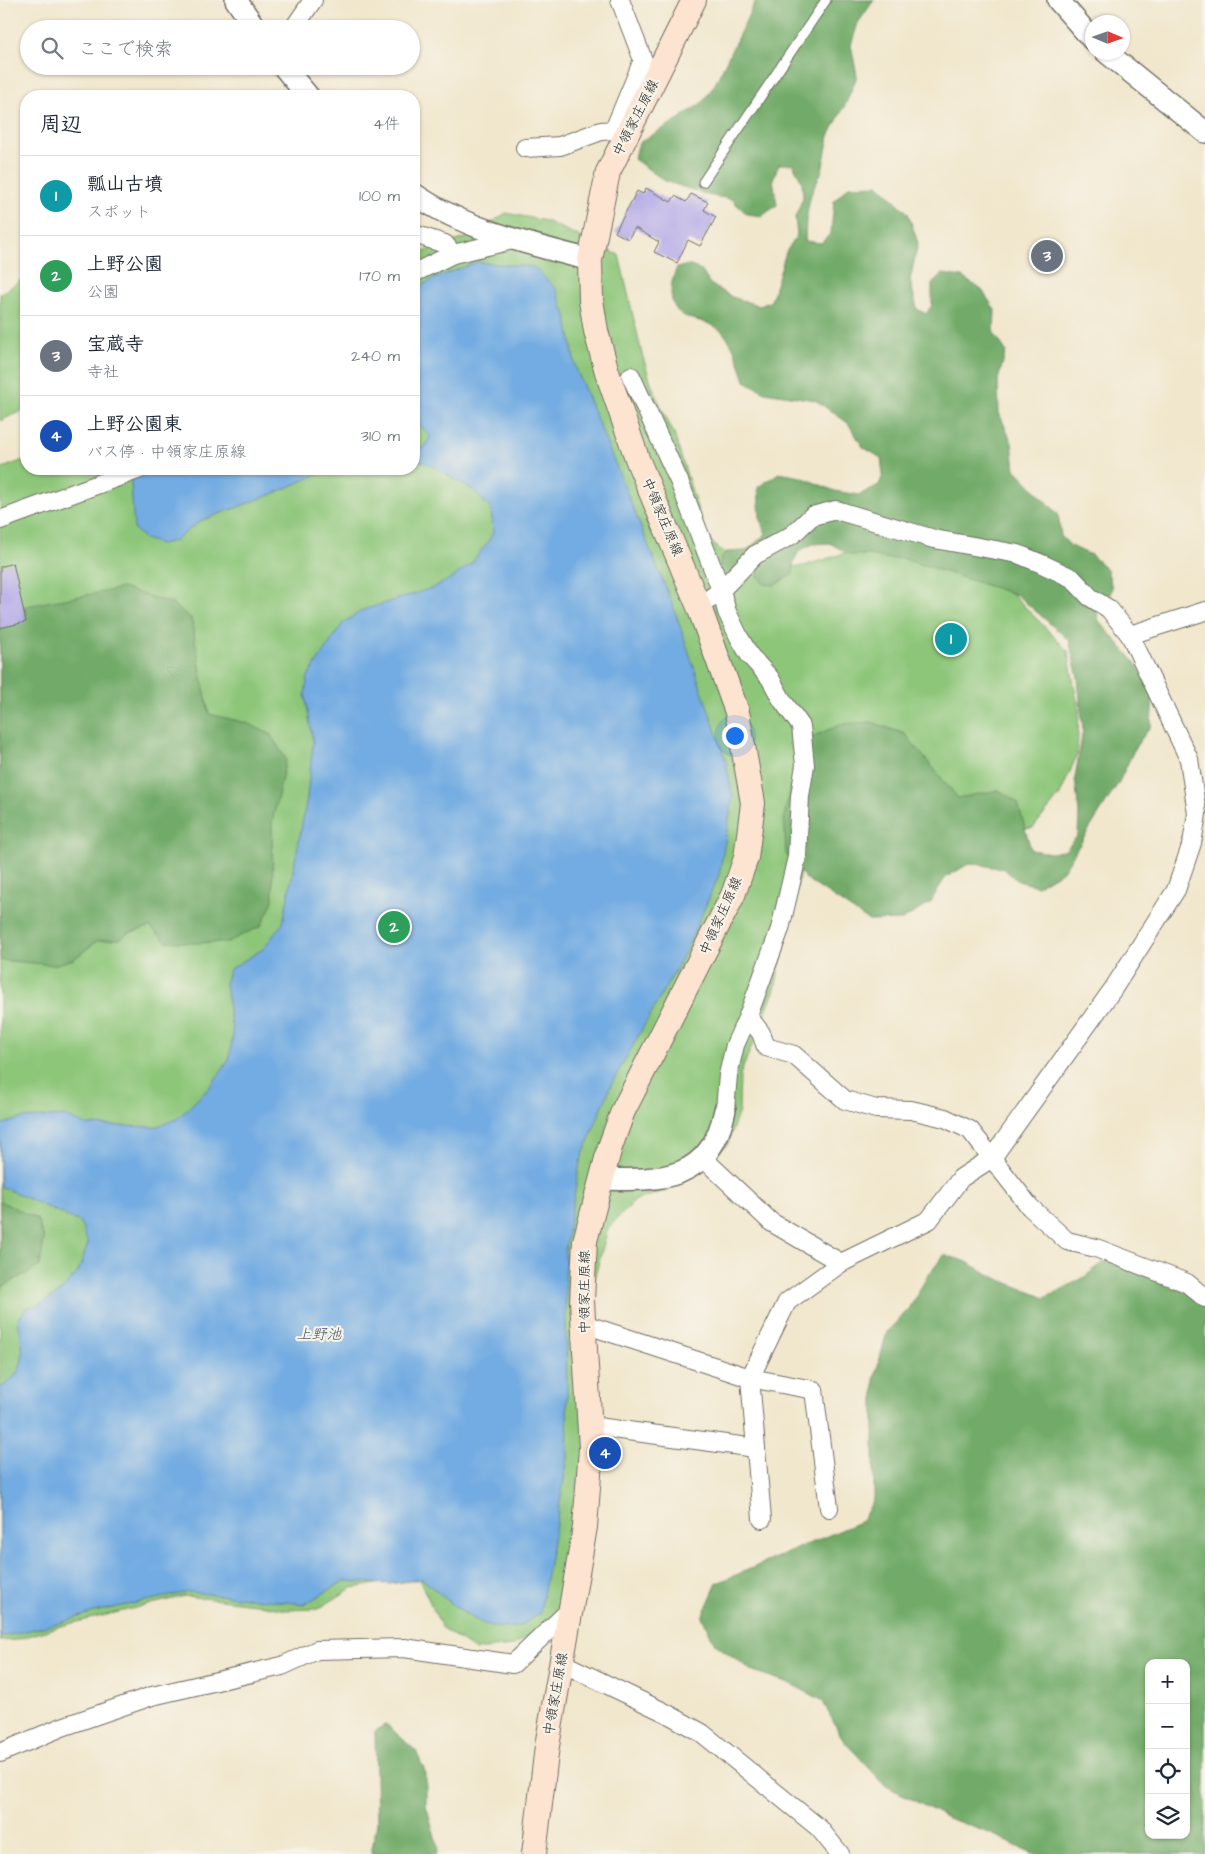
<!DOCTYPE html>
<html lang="ja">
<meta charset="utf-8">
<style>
:root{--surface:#fff;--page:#f6f6f7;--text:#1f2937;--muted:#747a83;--line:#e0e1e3;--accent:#1f6fb2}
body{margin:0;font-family:"Architects Daughter","Klee One",sans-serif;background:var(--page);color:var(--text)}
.controls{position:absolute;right:15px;bottom:15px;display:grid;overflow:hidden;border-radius:10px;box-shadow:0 1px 4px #0004}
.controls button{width:45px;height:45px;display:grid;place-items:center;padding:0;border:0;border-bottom:1px solid var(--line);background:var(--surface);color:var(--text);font:25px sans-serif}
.compass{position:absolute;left:1085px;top:15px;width:45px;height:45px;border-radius:50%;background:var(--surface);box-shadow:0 1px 4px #0004;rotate:92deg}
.you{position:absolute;left:734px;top:735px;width:18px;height:18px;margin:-12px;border:4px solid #fff;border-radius:50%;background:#1a73e8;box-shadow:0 0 0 8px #1a73e833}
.badge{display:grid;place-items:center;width:32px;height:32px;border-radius:50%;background:var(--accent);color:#fff;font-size:16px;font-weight:700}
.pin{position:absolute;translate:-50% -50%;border:2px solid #fff;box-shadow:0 1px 5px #0006}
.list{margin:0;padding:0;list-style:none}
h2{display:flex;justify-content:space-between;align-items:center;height:65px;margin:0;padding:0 20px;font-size:21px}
h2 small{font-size:16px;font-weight:400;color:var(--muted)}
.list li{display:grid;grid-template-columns:32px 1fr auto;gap:15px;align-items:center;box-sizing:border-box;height:80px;padding:0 20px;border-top:1px solid var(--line)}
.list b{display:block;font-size:19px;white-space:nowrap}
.list p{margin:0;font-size:16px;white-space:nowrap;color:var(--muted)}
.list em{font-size:16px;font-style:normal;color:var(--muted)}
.icon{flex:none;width:28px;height:28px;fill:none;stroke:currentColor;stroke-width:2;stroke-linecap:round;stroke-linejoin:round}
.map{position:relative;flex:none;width:1205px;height:1854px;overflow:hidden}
.search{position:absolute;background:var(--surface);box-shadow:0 1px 4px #0004;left:20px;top:20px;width:400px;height:55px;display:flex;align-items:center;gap:12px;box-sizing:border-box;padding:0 18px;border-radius:28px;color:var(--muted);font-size:19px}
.panel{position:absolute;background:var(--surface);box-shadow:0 1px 4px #0004;left:20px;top:90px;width:400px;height:385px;border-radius:20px}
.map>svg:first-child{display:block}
.green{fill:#8dc679;stroke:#5c7852}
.forest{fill:#72ab69;stroke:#4e6b4a;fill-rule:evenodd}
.water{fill:#73ace2;stroke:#4f6c86}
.building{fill:#aaa0e8}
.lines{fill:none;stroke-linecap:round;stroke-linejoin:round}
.service-casing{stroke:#706d64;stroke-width:11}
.minor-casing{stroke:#706d64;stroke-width:20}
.tertiary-casing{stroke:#706d64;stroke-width:24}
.secondary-casing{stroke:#706d64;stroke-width:26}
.service{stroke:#fff;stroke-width:9}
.minor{stroke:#fff;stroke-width:18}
.tertiary{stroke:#fff;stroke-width:21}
.secondary{stroke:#fde4d1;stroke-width:24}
.labels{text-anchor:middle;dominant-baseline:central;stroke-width:4.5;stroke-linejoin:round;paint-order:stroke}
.street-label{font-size:14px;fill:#2b2b2b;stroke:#f7f3e8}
.water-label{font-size:15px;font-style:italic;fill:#44586b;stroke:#f7f3e8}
</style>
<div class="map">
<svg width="1205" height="1854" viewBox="0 0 1205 1854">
<rect width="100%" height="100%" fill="#f7f3e8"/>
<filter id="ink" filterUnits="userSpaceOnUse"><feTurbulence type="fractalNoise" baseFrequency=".02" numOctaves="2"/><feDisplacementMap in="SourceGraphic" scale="10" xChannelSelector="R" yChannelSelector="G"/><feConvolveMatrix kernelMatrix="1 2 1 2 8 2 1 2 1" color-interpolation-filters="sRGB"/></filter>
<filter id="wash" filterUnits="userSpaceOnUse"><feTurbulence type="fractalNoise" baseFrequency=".0096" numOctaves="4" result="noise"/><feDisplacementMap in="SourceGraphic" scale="20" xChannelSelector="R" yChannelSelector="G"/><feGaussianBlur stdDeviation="1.12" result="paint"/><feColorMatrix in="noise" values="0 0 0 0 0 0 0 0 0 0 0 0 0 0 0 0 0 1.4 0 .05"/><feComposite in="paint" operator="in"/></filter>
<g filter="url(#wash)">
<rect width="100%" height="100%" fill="#f1e7cd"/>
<g class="green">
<path d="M506,213l40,8 73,34 23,99 12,38 20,42 32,102 15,15 38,20 45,-5 66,-21 126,32 72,74 11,61 -2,43 -17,40 -27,33 -36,2 -162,-98 -44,178 -16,79 -35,86 -1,36 -12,34 -33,30 -26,15 -32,10 -28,28 -13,48 -6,68 4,125 -37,151 -44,26 -37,4 -33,-22 -24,-51 -66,11 -34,21 -32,1 -31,-6 -70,-8 -124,30 -45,14 -16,1v-1172l26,-10v10h388v-214l57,-19z"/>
<path d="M26,277v132l-26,12v-127z"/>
</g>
<g class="forest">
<path d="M756,0h118l-16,23 -7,22 6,31 -10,25 -18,35 -7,35 -11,23 -5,25 -1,22 16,2 10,-10 3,-32 15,-15 30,-1 29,28 10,30 -8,37 7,29 9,5 6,-9v-21l11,-10 19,3 20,13 13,20 -1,23 12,18 -8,29 1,33 13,30 3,26 43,45 3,22 10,10 20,9 16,14 5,19 -4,13 -11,11 2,9 39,45 15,31 -2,29 -15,20 -17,36 -56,89 -26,15 -19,-5 -14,-12 -34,-6 -25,15 -15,25 -28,17 -33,1 -63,-42 -20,-25 -2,-38 12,-51 18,-29 28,-12 29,-2 34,12 53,64 41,-8 19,13 13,47 21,3 14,-3 12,-15 1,-23 -4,-34 8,-48 -5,-52 -9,-38 -52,-45 -116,-37 -12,1 -20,-4h-19l-20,-12 -17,1 -14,7 -5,10 -1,13 -18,11 -11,-1 -6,-6 1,-11 -5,-2 -26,10 -8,-7v-8l6,-8 20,-1 20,-17 -6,-17 -2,-30 21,-14 22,4 34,14 24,4 20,-10 4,-10 -2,-17 -18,-11 -15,-24 -33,-23 -50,-8 -20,-11c-5,-15 -9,-33 -20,-46 -12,-15 -32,-13 -44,-21 -14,-10 -11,-33 -4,-46l11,-3 13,5 9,14 22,13 28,9 11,-5 15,-49 11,-17 -2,-18 8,-19 -1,-16 -9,-18h-14l-6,15 4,26 -15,11 -15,-2 -16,-15 -23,-4 -43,-14 -31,-22 5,-16 40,-24 24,-17 12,-18z"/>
<path d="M122,588l49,15 20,15 18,96 38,9 23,11 16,25 -14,64 1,78 -12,25 -33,16 -36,1 -26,-2 -16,-14 -22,6 -8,6 -23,2 -23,18 -20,6 -54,-5v-348c40,-10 81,-15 122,-24z"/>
<path d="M0,1201l37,18 7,20 -4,27 -40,22z"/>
<path d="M944,1255l21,6 31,17 49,20 38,-20 25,-19 97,32v563h-173l-40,-20 -44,-16 -62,-32 -43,-46 -21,-40 -33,-17 -36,-12 -38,-27 -13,-27 15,-34 145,-62 12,-22v-119l13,-48 22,-23 18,-32zM1149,1663h37v172h-37z"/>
<path d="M386,1724l30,27 10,23v31l12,42 -2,7h-65l6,-31 -2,-92z"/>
</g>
<g class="water">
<path d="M477,262l57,5 22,22 11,29 8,48 97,237 53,155 8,39 -14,78 -34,78 -73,130 -32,79 -15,88 3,207 -28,156c-7,4 -16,12 -24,14 -38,7 -67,-27 -94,-48l-33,5 -45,-3 -39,23 -116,-12 -95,20 -34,11 -60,14v-249c30,-18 23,-39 18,-68l8,-12 17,-5 16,-10 19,-21 10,-28 -8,-22 -80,-36v-61l23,-7 42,-2 21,9 69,2 22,-8 32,-31 20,-28 4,-25 -8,-51 5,-15 33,-20 20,-26 24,-125 6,-56 -8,-48 3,-18 35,-53 20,-13 70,-22 19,-10 19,-14 17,-22 5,-10 -2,-23 -18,-19 -46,-27 -13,-4v-7l12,-7 4,-8 -10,-12 -6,-1v-134l19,-11z"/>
<path d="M130,469h199l-56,25 -73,27 -24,19 -15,4 -16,-5 -11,-10z"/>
</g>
<g id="blocks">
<g class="building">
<path d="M646,188l25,14 4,-6 11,6 5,-8 17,8 -4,8 12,7 -16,29 -12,-6 -11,23 -23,-11 5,-10 -24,-14 -7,11 -13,-7 22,-41 6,3z"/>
<path d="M13,563l13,59 -26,6v-61z"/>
</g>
</g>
</g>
<g filter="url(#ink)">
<use href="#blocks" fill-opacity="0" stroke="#706d64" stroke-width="1"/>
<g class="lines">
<g class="service-casing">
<path id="service" d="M703,182l123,-182"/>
</g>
<g class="minor-casing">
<g id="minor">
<path d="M620,0l23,60 -29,70 12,7"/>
<path d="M293,29l20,-29"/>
<path d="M525,148l35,-2 41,-15 13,-1"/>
<path d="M414,234l31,10 8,10"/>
<path d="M414,273l39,-19 60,-14"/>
<path d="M631,376l48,105 42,109 6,22 12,25 11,19 20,22 12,22 19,26 4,39 -5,31 -3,61 -17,72 -32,87 -13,29 -7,30 -3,35"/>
<path d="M0,520l140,-51"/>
<path d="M699,607l22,-17 34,-35 37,-20 20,-19 24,-6 98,29 84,15 24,10 30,14 18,19 19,12 21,26 59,124 8,55 -5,29 -16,47 -63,99 -121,169 -31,20 -32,42 -88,43 -54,39 -37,76 12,141"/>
<path d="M1130,635l75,-24"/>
<path d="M748,1016l13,17 5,14 28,8 51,45 31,9 35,1 34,8 25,12 60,77 37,34 29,7 91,35 18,15"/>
<path d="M704,1159l67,63 70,41"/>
<path d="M584,1324l166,54 64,12 15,118"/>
<path d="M590,1426l166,22"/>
<path d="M562,1663l104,50 36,20 117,95 21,26"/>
<path d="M0,1753l62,-26 90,-31 130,-30 35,-16 87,-2 109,16 58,-55"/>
</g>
</g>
<g class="tertiary-casing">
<g id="tertiary">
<path d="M236,0l20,29"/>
<path d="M1058,0l34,39"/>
<path d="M1106,52l99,80"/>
<path d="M283,66l25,30"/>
<path d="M414,194c52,36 116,50 176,66"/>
<path d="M601,1179c61,2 110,2 124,-69"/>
</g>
</g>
<g class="secondary-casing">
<path id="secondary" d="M534,1854l13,-108 38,-219 6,-79 -9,-147 3,-60 25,-94 13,-36 110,-216 13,-37 7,-55 -16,-91 -38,-105 -61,-146 -31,-89 -11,-41 -5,-31 -1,-40 18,-88 86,-172"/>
</g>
<use href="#service" class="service"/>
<use href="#minor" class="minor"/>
<use href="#tertiary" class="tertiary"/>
<use href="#secondary" class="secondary"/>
</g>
</g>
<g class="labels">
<g class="street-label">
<text transform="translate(636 118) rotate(-63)">中領家庄原線</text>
<text transform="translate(662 517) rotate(67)">中領家庄原線</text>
<text transform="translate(721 916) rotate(-66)">中領家庄原線</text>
<text transform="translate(585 1292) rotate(-90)">中領家庄原線</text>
<text transform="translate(556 1694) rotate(-80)">中領家庄原線</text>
</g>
<g class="water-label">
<text x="319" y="1334">上野池</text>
</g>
</g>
</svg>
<div class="controls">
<button>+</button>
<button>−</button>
<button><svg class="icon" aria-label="locate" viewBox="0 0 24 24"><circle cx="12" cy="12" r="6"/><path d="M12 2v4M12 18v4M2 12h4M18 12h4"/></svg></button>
<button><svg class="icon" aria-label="layers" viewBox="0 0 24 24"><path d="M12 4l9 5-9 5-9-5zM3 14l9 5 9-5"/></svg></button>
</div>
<svg class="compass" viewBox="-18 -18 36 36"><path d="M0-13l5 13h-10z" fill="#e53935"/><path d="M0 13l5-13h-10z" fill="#747a83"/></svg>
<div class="you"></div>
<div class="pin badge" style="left:951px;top:639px;background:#0f9aa8">1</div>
<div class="pin badge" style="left:394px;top:927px;background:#2e9e5b">2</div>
<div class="pin badge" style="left:1047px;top:256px;background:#6b7280">3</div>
<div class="pin badge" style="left:605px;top:1453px;background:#1a4fb4">4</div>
<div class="search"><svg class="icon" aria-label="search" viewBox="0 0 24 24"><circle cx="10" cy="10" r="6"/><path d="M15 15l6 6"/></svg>ここで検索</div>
<section class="panel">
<h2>周辺<small>4件</small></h2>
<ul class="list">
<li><span class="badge" style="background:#0f9aa8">1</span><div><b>瓢山古墳</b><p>スポット</p></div><em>100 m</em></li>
<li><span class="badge" style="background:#2e9e5b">2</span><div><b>上野公園</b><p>公園</p></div><em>170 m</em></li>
<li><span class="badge" style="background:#6b7280">3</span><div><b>宝蔵寺</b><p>寺社</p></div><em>240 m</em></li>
<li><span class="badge" style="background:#1a4fb4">4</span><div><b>上野公園東</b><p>バス停 · 中領家庄原線</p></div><em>310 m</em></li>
</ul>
</section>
</div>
